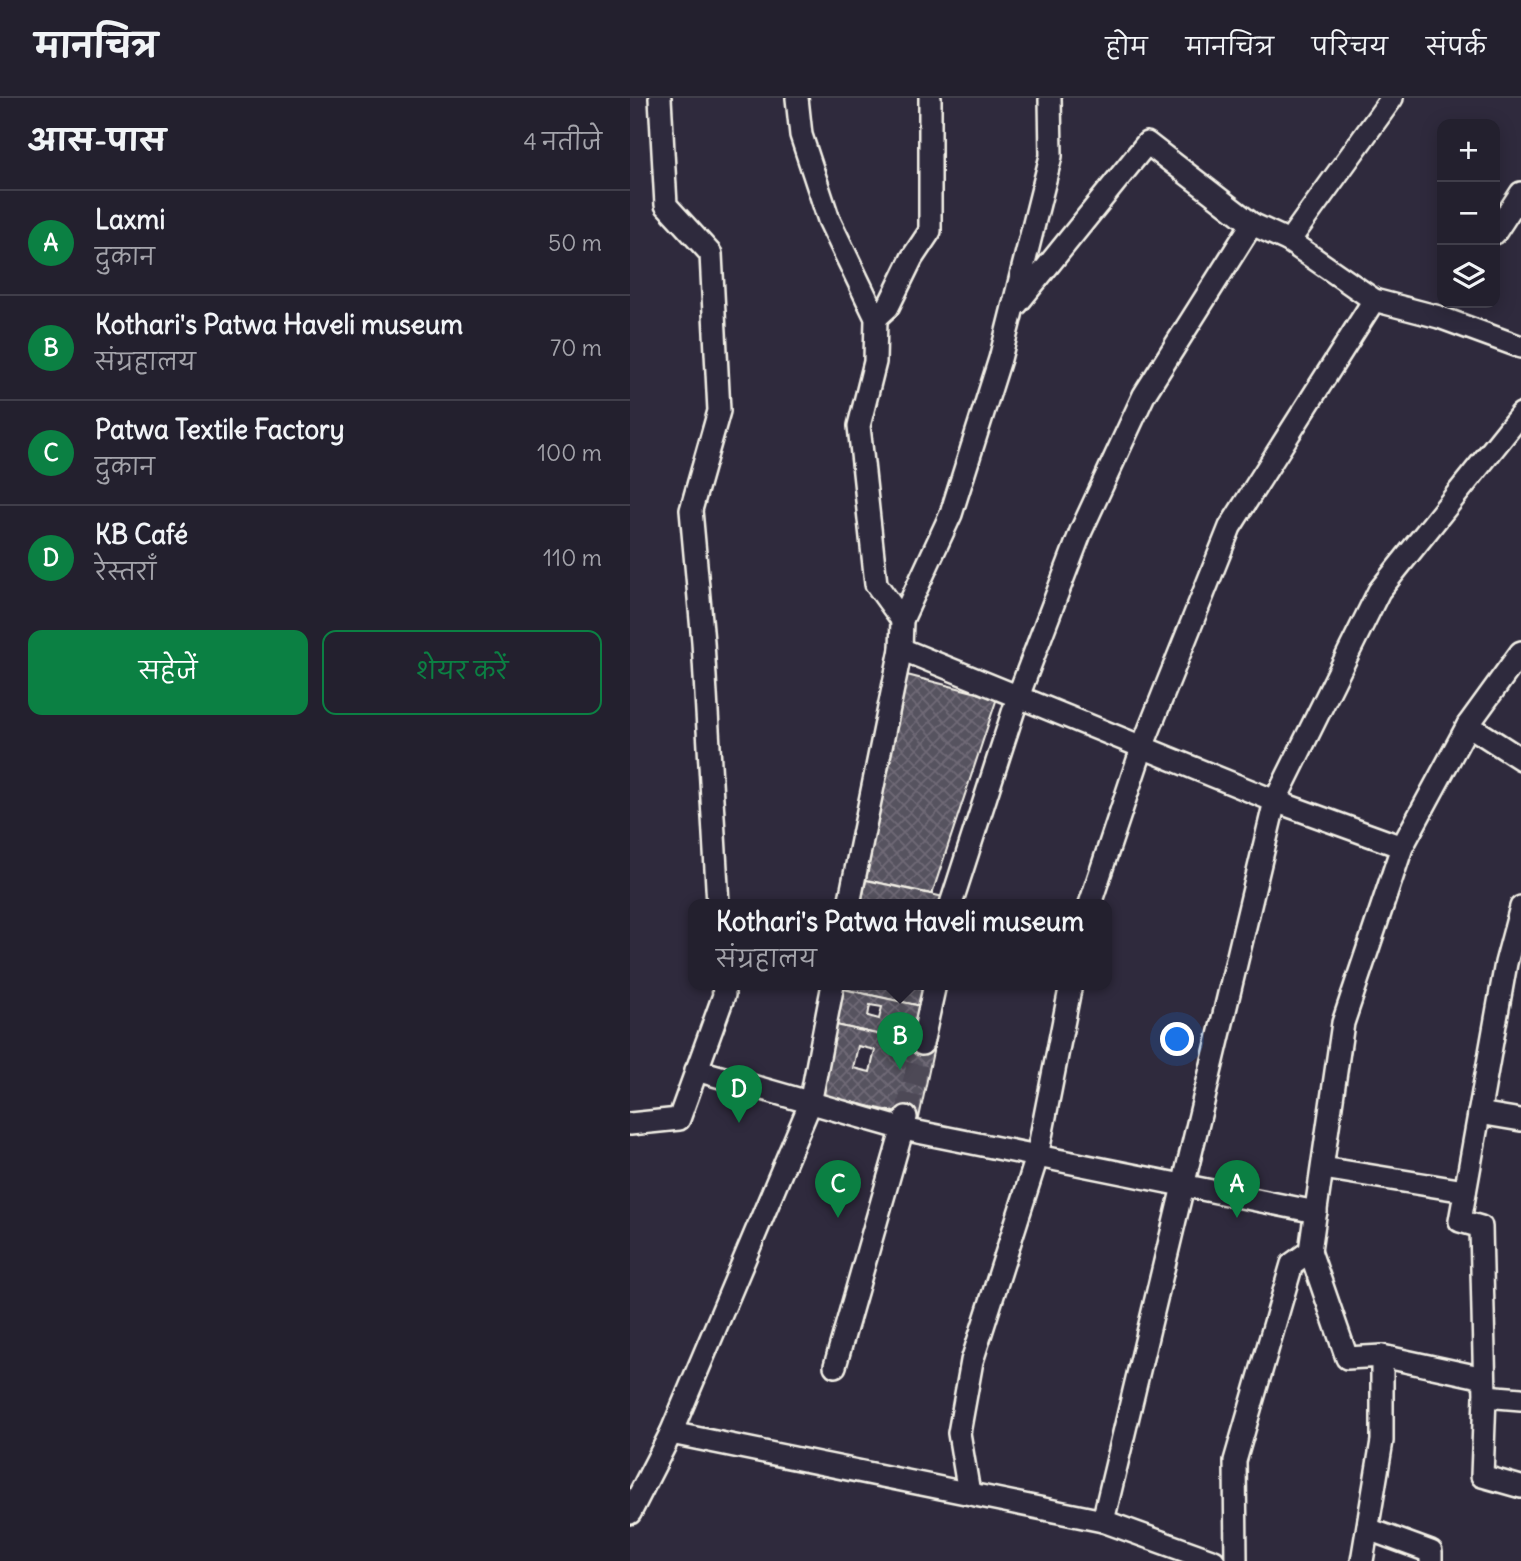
<!DOCTYPE html>
<html lang="hi">
<meta charset="utf-8">
<style>
:root{--surface:#23202e;--page:#2b2836;--text:#f1f3f6;--muted:#a3a3aa;--line:#403e4a;--accent:#0b8043}
body{margin:0;font-family:Delius,"Playpen Sans Deva",sans-serif;background:var(--page);color:var(--text)}
.controls{position:absolute;right:21px;top:21px;display:grid;overflow:hidden;border-radius:14px;box-shadow:0 4px 18px #0003}
.controls button{width:63px;height:63px;display:grid;place-items:center;padding:0;border:0;border-bottom:2px solid var(--line);background:var(--surface);color:var(--text);font:35px sans-serif}
.you{position:absolute;left:548px;top:942px;width:24px;height:24px;margin:-18px;border:5px solid #fff;border-radius:50%;background:#1a73e8;box-shadow:0 0 0 10px #1a73e833}
.badge{display:grid;place-items:center;width:46px;height:46px;border-radius:50%;background:var(--accent);color:#fff;font-size:23px;font-weight:700}
.pin{position:absolute;translate:-50% -58px;filter:drop-shadow(0 2px 4px #0008)}
.pin::after{content:'';position:absolute;top:37px;width:24px;height:21px;background:inherit;clip-path:polygon(0 0,100% 0,50% 100%)}
.popup{position:absolute;left:58px;top:801px;width:424px;height:91px;box-sizing:border-box;display:grid;place-content:center;border-radius:14px;background:var(--surface);filter:drop-shadow(0 2px 5px #0005);font-size:23px;white-space:nowrap;color:var(--muted)}
.popup b{font-size:26px;color:var(--text)}
.popup::after{content:'';position:absolute;left:50%;top:100%;margin-left:-14px;border:14px solid transparent;border-top-color:var(--surface)}
.list{margin:0;padding:0;list-style:none}
h2{display:flex;justify-content:space-between;align-items:center;height:91px;margin:0;padding:0 28px;font-size:30px}
h2 small{font-size:23px;font-weight:400;color:var(--muted)}
.list li{display:grid;grid-template-columns:46px 1fr auto;gap:21px;align-items:center;box-sizing:border-box;height:105px;padding:0 28px;border-top:2px solid var(--line)}
.list b{display:block;font-size:26px;white-space:nowrap}
.list p{margin:0;font-size:23px;white-space:nowrap;color:var(--muted)}
.list em{font-size:23px;font-style:normal;color:var(--muted)}
.actions{display:flex;gap:14px;padding:21px 28px}
.actions a{flex:1;padding:16px 0;border:2px solid var(--accent);border-radius:14px;text-align:center;font-size:24px;color:var(--accent)}
.actions .main{background:var(--accent);color:#fff}
.icon{flex:none;width:38px;height:38px;fill:none;stroke:currentColor;stroke-width:2;stroke-linecap:round;stroke-linejoin:round}
.map{position:relative;flex:none;width:891px;height:1463px;overflow:hidden}
header{display:flex;align-items:center;gap:42px;box-sizing:border-box;height:98px;padding:0 35px;background:var(--surface);border-bottom:2px solid var(--line)}
header strong{font-size:33px}
nav{display:flex;gap:38px;margin-inline-start:auto;font-size:24px}
main{display:flex}
aside{flex:1;background:var(--surface)}
.map>svg:first-child{display:block}
.building{fill:url(#building-cross-hatch);stroke:#f4f1e8;stroke-width:2;fill-rule:evenodd}
.lines{fill:none;stroke-linecap:round;stroke-linejoin:round}
.minor-tunnel{stroke:#4d4857;stroke-width:21;stroke-dasharray:21 10;stroke-linecap:butt}
.minor-casing{stroke:#f4f1e8;stroke-width:26}
.minor{stroke:#2f2a3d;stroke-width:21}
</style>
<header>
<strong>मानचित्र</strong>
<nav><a>होम</a><a>मानचित्र</a><a>परिचय</a><a>संपर्क</a></nav>
</header>
<main>
<aside>
<h2>आस-पास<small>4 नतीजे</small></h2>
<ul class="list">
<li><span class="badge">A</span><div><b>Laxmi</b><p>दुकान</p></div><em>50 m</em></li>
<li><span class="badge">B</span><div><b>Kothari's Patwa Haveli museum</b><p>संग्रहालय</p></div><em>70 m</em></li>
<li><span class="badge">C</span><div><b>Patwa Textile Factory</b><p>दुकान</p></div><em>100 m</em></li>
<li><span class="badge">D</span><div><b>KB Café</b><p>रेस्तराँ</p></div><em>110 m</em></li>
</ul>
<div class="actions"><a class="main">सहेजें</a><a>शेयर करें</a></div>
</aside>
<div class="map">
<svg width="891" height="1463" viewBox="0 0 891 1463">
<defs>
<pattern id="building-cross-hatch" width="8" height="8" patternUnits="userSpaceOnUse" patternTransform="scale(1.75)"><rect width="8" height="8" fill="#56525f"/><path d="M0 0l8 8M0 8l8-8" fill="none" stroke="#6f6b76"/></pattern>
</defs>
<rect width="100%" height="100%" fill="#2f2a3d"/>
<filter id="ink" filterUnits="userSpaceOnUse"><feTurbulence type="fractalNoise" baseFrequency=".0143" numOctaves="2"/><feDisplacementMap in="SourceGraphic" scale="14" xChannelSelector="R" yChannelSelector="G"/><feConvolveMatrix kernelMatrix="1 2 1 2 8 2 1 2 1" color-interpolation-filters="sRGB"/></filter>
<g filter="url(#ink)">
<g class="building">
<path d="M273,576l94,24 -65,196 -66,-14z"/>
<path d="M236,782l78,17 -1,7h-82z"/>
<path d="M214,886h81l-4,22 -78,-17z"/>
<path d="M213,891l78,17 -8,36 -77,-17zM240,907l12,2 -3,12 -11,-3z"/>
<path d="M206,927l98,22 -15,71 -98,-23zM228,948l17,4 -5,22 -17,-4z"/>
</g>
<g class="lines">
<path class="minor-tunnel" d="M276,1017l16,-71"/>
<g class="minor-casing">
<g id="minor">
<path d="M30,0l6,107 45,49 8,157 -28,99 12,132 15,262"/>
<path d="M167,0l4,37 28,85 47,98 -1,44 -16,64 17,158 26,36"/>
<path d="M865,135l26,-40"/>
<path d="M659,143l103,-143"/>
<path d="M387,206l130,-161 105,81 37,17 85,59 65,17 82,30"/>
<path d="M246,220l12,-11 24,-49 18,-27v-133"/>
<path d="M271,551l374,152 127,46"/>
<path d="M838,627l53,34"/>
<path d="M219,806l52,-255 1,-29 49,-106 49,-155 51,-203 -1,-58"/>
<path d="M321,806l68,-210 62,-163 63,-136 108,-171"/>
<path d="M460,806l53,-159 87,-218 144,-227"/>
<path d="M891,809l-15,56 -46,258 21,6 4,169 -3,80 39,11"/>
<path d="M292,946l13,-60"/>
<path d="M66,972l207,59 413,83"/>
<path d="M849,1015l42,7"/>
<path d="M0,1026l49,-5 45,-124 -1,-11"/>
<path d="M693,1070l142,23"/>
<path d="M680,1153l37,107 35,-2v85l-20,120"/>
<path d="M752,1258l102,22"/>
<path d="M205,1268l71,-249"/>
<path d="M855,1298l36,3"/>
<path d="M41,1335l432,88 111,40"/>
<path d="M339,1395l-10,-60 13,-72 65,-204 34,-173"/>
<path d="M0,1415l41,-80 139,-329 23,-120"/>
<path d="M473,1423l172,-720 104,-210 142,-177"/>
<path d="M738,1431l63,23v9"/>
<path d="M606,1463l-1,-100 57,-197 18,-13 33,-228 59,-176 66,-122 53,-73"/>
</g>
</g>
<use href="#minor" class="minor"/>
</g>
</g>
</svg>
<div class="controls">
<button>+</button>
<button>−</button>
<button><svg class="icon" aria-label="layers" viewBox="0 0 24 24"><path d="M12 4l9 5-9 5-9-5zM3 14l9 5 9-5"/></svg></button>
</div>
<div class="you"></div>
<div class="pin badge" style="left:607px;top:1120px">A</div>
<div class="pin badge" style="left:270px;top:972px">B</div>
<div class="popup"><b>Kothari's Patwa Haveli museum</b>संग्रहालय</div>
<div class="pin badge" style="left:208px;top:1120px">C</div>
<div class="pin badge" style="left:109px;top:1025px">D</div>
</div>
</main>
